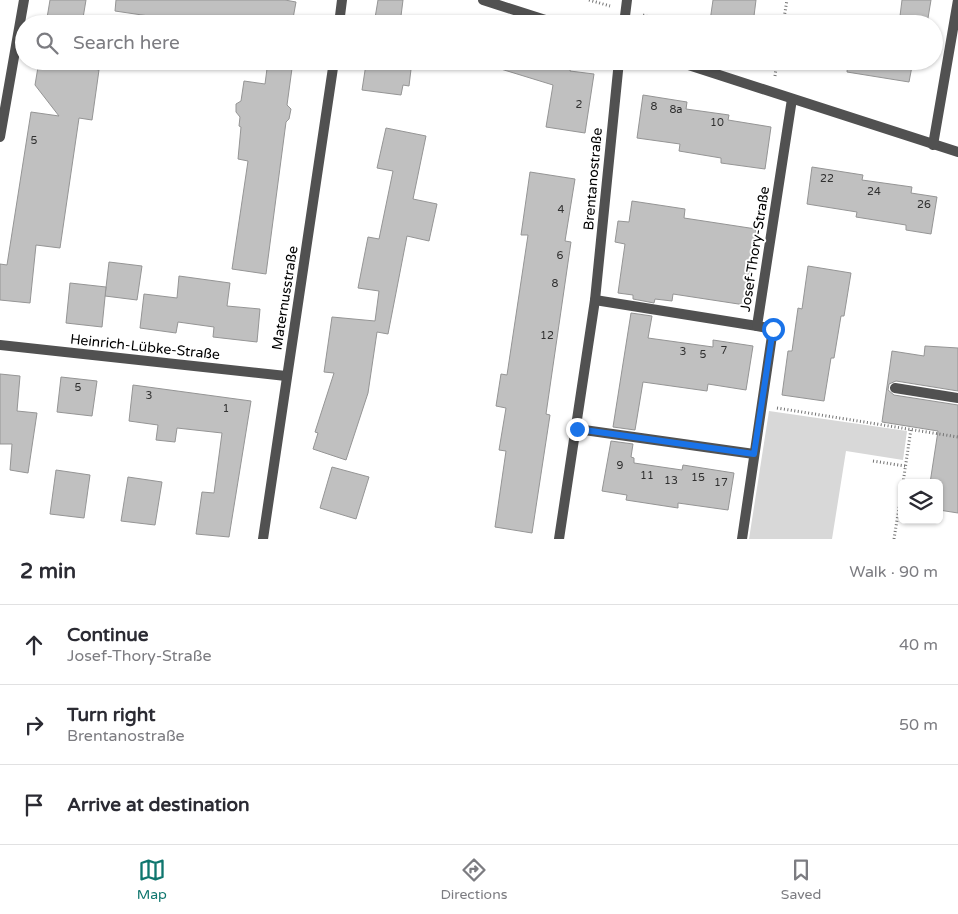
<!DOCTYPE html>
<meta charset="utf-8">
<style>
:root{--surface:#fff;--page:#f7f7f7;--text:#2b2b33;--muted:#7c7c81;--line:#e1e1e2;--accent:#0f766e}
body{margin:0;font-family:"Varela Round",sans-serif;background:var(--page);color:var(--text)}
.controls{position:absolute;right:15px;bottom:15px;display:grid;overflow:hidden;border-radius:8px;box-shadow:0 1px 4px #0004}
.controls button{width:45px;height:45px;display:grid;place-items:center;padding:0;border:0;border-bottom:1px solid var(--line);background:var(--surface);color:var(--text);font:25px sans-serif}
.stop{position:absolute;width:15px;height:15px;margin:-11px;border:4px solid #1a73e8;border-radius:50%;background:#fff}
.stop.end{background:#1a73e8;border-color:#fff;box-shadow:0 1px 5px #0008}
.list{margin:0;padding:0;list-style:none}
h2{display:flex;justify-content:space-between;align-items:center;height:65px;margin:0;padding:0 20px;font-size:21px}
h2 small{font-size:16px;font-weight:400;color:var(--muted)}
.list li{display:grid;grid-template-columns:32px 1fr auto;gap:15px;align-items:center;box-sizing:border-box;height:80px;padding:0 20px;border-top:1px solid var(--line)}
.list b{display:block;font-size:19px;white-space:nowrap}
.list p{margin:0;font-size:16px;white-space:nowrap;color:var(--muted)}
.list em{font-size:16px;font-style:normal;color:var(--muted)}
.icon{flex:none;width:28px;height:28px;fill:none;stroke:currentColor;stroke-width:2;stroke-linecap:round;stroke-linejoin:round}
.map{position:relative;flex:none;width:958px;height:539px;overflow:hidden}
.search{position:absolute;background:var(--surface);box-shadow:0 1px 4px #0004;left:15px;right:15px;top:15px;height:55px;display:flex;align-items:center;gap:12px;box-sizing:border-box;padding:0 18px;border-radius:28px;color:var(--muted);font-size:19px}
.sheet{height:305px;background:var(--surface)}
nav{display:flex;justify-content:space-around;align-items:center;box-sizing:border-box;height:70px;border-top:1px solid var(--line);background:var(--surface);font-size:14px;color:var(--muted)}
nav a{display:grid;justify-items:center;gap:2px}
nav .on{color:var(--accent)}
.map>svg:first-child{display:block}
.green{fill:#d8d8d8}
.building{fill:#c0c0c0;stroke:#959595}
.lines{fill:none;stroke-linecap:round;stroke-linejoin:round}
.path{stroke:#737373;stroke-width:3;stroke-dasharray:1 2.5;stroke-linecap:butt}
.service{stroke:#515151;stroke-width:10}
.minor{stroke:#515151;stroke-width:10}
.route{stroke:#1a73e8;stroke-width:6}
.labels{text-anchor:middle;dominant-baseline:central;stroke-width:4;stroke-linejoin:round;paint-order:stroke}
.number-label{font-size:11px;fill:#303030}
.street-label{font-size:14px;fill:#000;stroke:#fff}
</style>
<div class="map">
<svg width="958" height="539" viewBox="0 0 958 539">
<rect width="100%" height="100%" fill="#fff"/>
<path class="green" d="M769,411l138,20 -4,29 -57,-9 -14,88h-83z"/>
<g class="building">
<path d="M50,0h36l-4,24h-36z"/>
<path d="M116,0h169l11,2 -4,22h-89l-88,-13z"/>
<path d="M378,0h25l-3,24h-26z"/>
<path d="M713,0h43l-3,24 -43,-3z"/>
<path d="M902,0h29l-4,24h-28z"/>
<path d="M39,61h50l-1,7 11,2 -7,50 -13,-2 -19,130 -24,-3 -6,58 -30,-3v-36l7,1 24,-153 28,4 -24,-31z"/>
<path d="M268,61h25l-6,44 4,4 -2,10 -3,3 -20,152 -34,-5 16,-108 -10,-2 3,-32 -2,-1 1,-9 -4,-5v-8l5,-3 3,-20 21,3z"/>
<path d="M393,61h19l-3,25 -6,-1 -2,10 -39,-5 4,-26 26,4z"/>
<path d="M492,61h79l-1,10 24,3 -9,59 -39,-6 7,-42 -62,-19z"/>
<path d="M848,61h65l-4,21 -62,-10z"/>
<path d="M643,95l44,7 -1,7 43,6 -1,5 43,7 -6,42 -44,-6v-5l-42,-7 1,-7 -43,-6z"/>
<path d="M386,128l40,8 -13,63 24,5 -8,37 -22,-5 -19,98 -11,-2 -9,61 -22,67 -33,-11 5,-16 -3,-1 19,-59 -10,-1 8,-55 43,4 4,-30 -21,-3 10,-51 11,2 14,-68 -16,-3z"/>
<path d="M812,167l51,8 -1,5 50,7 -1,6 26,4 -6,37 -25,-4v-5l-50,-8 1,-5 -50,-8z"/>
<path d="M530,172l45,7 -10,62 6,1 -25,172 4,1 -18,118 -37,-6 11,-76 -7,-1 7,-42 -10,-2 5,-32 6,1 21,-140h-7z"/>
<path d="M632,201l53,8 -1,9 72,11 -11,76 -72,-11 -1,7 -17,-2 -1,4 -21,-4v-4l-15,-2 7,-49 -10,-2 3,-21 11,1z"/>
<path d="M109,262l33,4 -5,34 -32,-4z"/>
<path d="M808,266l43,7 -7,43h-3l-7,42h-3l-7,43 -42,-6 6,-44h4l6,-43 4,1z"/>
<path d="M179,276l51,7 -3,23 33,3 -3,33 -44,-5 1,-10 -36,-5 -2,11 -36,-5 4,-34 33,4z"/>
<path d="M70,283l36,4 -4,40 -36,-4z"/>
<path d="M631,313l21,3 -4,22 65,9v-7l40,6 -7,44 -38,-6 -1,7 -64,-9 -8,48 -22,-3z"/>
<path d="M925,346l33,2v43l-62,-10 -7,3 -1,6 6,5 64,10v108l-19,-3v-27h-9l8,-52 -56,-9 10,-71 32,5z"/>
<path d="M0,374l20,2 -3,35 20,2 -9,60 -18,-3 2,-26h-12z"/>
<path d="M61,377l36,4 -5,35 -35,-4z"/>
<path d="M133,385l118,16 -22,136 -33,-3 6,-42 12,1 8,-60 -45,-5 -2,14 -19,-2 2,-15 -29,-4z"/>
<path d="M611,441l22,3 -2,13 3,1v5l48,7 1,-5 51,8 -6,37 -50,-7v5l-52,-8 1,-5 -25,-4z"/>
<path d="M332,467l37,10 -13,42 -36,-11z"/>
<path d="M56,470l34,5 -6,43 -34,-4z"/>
<path d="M128,477l34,5 -7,43 -34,-4z"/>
</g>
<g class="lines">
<g class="path">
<path d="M589,0l21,6"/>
<path d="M643,15l28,9"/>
<path d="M783,24l4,-24"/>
<path d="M775,76l2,-15"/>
<path d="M777,408l181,29"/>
<path d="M873,461l32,5"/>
<path d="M903,483l8,-54"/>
<path d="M894,539l8,-50"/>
</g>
<g class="service">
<path d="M624,24l3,-24"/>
<path d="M595,300l162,26"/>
<path d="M895,388l63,10"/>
<path d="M577,429l177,25"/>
<path d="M742,539l31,-210 -16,-3 35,-227"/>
</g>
<g class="minor">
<path d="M483,0l75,24"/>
<path d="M339,24l3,-24"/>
<path d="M676,61l282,91"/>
<path d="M0,137l24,-137"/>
<path d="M933,145l25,-145"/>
<path d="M0,345l286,31"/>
<path d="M263,539l71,-478"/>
<path d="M559,539l36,-239 24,-239"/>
</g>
</g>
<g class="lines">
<path class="route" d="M577,429l177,25 19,-125"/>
</g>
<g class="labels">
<g class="number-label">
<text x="579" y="104">2</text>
<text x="654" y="106">8</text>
<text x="676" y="109">8a</text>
<text x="717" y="122">10</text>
<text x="34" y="140">5</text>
<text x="827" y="178">22</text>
<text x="874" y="191">24</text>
<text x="924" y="204">26</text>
<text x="561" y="209">4</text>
<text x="560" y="255">6</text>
<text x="555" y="283">8</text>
<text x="547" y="335">12</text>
<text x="724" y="350">7</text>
<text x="683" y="351">3</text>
<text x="703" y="354">5</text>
<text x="78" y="387">5</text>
<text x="149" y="395">3</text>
<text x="226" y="408">1</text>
<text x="620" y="465">9</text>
<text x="647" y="475">11</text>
<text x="698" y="477">15</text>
<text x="671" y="480">13</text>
<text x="721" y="482">17</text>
</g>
<g class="street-label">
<text transform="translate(593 179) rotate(-85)">Brentanostraße</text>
<text transform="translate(755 249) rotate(-81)">Josef-Thory-Straße</text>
<text transform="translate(285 298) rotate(-81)">Maternusstraße</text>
<text transform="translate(145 347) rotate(6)">Heinrich-Lübke-Straße</text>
</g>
</g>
</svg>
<div class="controls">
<button><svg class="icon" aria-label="layers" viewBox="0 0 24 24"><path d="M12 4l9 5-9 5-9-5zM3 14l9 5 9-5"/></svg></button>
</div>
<div class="stop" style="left:773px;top:329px"></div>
<div class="stop end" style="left:577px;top:429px"></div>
<div class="search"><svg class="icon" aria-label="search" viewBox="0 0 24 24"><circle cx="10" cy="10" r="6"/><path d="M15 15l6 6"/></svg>Search here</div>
</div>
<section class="sheet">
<h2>2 min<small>Walk · 90 m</small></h2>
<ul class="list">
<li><svg class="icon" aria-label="ahead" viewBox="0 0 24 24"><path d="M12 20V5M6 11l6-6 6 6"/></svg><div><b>Continue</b><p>Josef-Thory-Straße</p></div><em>40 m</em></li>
<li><svg class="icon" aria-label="right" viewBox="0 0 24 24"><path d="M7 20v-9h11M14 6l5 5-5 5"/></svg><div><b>Turn right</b><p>Brentanostraße</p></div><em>50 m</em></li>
<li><svg class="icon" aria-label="arrive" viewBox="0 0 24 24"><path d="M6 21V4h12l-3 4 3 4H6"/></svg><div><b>Arrive at destination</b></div></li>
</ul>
</section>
<nav>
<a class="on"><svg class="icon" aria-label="map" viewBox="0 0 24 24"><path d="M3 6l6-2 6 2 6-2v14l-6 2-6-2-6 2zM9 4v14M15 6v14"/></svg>Map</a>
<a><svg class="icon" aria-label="directions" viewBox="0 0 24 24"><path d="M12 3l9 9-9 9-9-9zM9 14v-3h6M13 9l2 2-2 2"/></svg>Directions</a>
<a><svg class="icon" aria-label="saved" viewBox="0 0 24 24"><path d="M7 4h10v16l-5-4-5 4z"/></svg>Saved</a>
</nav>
